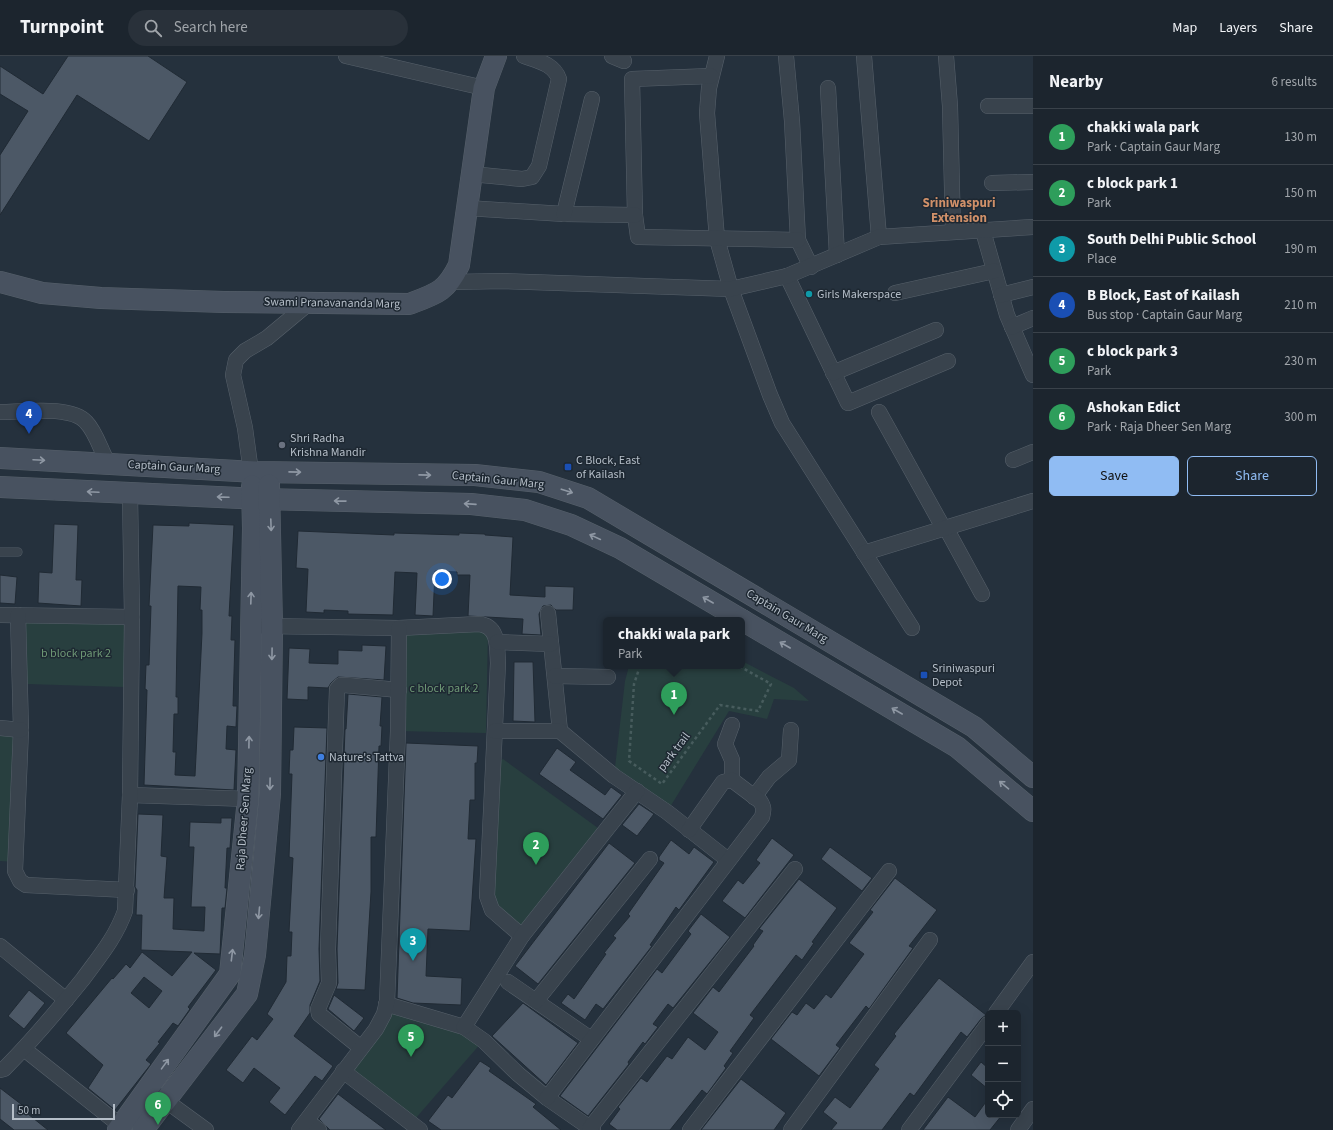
<!DOCTYPE html>
<meta charset="utf-8">
<style>
:root{--surface:#1c252e;--page:#29313a;--text:#f1f3f6;--muted:#a0a5aa;--line:#3a424a;--accent:#90bcf3}
body{margin:0;font-family:"Source Sans 3",sans-serif;background:var(--page);color:var(--text)}
.controls{position:absolute;right:12px;bottom:12px;display:grid;overflow:hidden;border-radius:6px;box-shadow:0 4px 16px #0002}
.controls button{width:36px;height:36px;display:grid;place-items:center;padding:0;border:0;border-bottom:1px solid var(--line);background:var(--surface);color:var(--text);font:20px sans-serif}
.scale{position:absolute;left:12px;bottom:10px;width:103px;box-sizing:border-box;padding-left:4px;border:2px solid #b5bec8;border-top:0;font-size:11px;line-height:14px;white-space:nowrap;color:#b5bec8;-webkit-text-stroke:3px #1e2832;paint-order:stroke}
.you{position:absolute;left:442px;top:523px;width:14px;height:14px;margin:-10px;border:3px solid #fff;border-radius:50%;background:#1a73e8;box-shadow:0 0 0 6px #1a73e833}
.badge{display:grid;place-items:center;width:26px;height:26px;border-radius:50%;background:var(--accent);color:#fff;font-size:13px;font-weight:700}
.pin{position:absolute;translate:-50% -33px;filter:drop-shadow(0 1px 2px #0008)}
.pin::after{content:'';position:absolute;top:21px;width:14px;height:12px;background:inherit;clip-path:polygon(0 0,100% 0,50% 100%)}
.popup{position:absolute;left:603px;top:561px;width:142px;height:52px;box-sizing:border-box;display:grid;place-content:center;border-radius:6px;background:var(--surface);filter:drop-shadow(0 1px 3px #0005);font-size:13px;white-space:nowrap;color:var(--muted)}
.popup b{font-size:15px;color:var(--text)}
.popup::after{content:'';position:absolute;left:50%;top:100%;margin-left:-8px;border:8px solid transparent;border-top-color:var(--surface)}
.list{margin:0;padding:0;list-style:none}
h2{display:flex;justify-content:space-between;align-items:center;height:52px;margin:0;padding:0 16px;font-size:17px}
h2 small{font-size:13px;font-weight:400;color:var(--muted)}
.list li{display:grid;grid-template-columns:26px 1fr auto;gap:12px;align-items:center;box-sizing:border-box;height:56px;padding:0 16px;border-top:1px solid var(--line)}
.list b{display:block;font-size:15px;white-space:nowrap}
.list p{margin:0;font-size:13px;white-space:nowrap;color:var(--muted)}
.list em{font-size:13px;font-style:normal;color:var(--muted)}
.actions{display:flex;gap:8px;padding:12px 16px}
.actions a{flex:1;padding:9px 0;border:1px solid var(--accent);border-radius:6px;text-align:center;font-size:14px;color:var(--accent)}
.actions .main{background:var(--accent);color:#111}
.icon{flex:none;width:22px;height:22px;fill:none;stroke:currentColor;stroke-width:2;stroke-linecap:round;stroke-linejoin:round}
.map{position:relative;flex:none;width:1033px;height:1074px;overflow:hidden}
header{display:flex;align-items:center;gap:24px;box-sizing:border-box;height:56px;padding:0 20px;background:var(--surface);border-bottom:1px solid var(--line)}
header strong{font-size:19px}
nav{display:flex;gap:22px;margin-inline-start:auto;font-size:14px}
.search{width:280px;height:36px;background:var(--page);display:flex;align-items:center;gap:10px;box-sizing:border-box;padding:0 14px;border-radius:22px;color:var(--muted);font-size:15px}
main{display:flex}
aside{flex:1;background:var(--surface)}
.map>svg:first-child{display:block}
.green{fill:#283f3f}
.building{fill:#4c5866;stroke:#202a34;fill-rule:evenodd}
.lines{fill:none;stroke-linecap:round;stroke-linejoin:round}
.lane-casing{stroke:#57616b;stroke-width:9}
.street-casing{stroke:#57616b;stroke-width:16}
.secondary-casing{stroke:#57616b;stroke-width:22}
.path{stroke:#475c5d;stroke-width:2.5;stroke-dasharray:3 3;stroke-linecap:butt}
.lane{stroke:#39434d;stroke-width:8}
.street{stroke:#39434d;stroke-width:15}
.secondary{stroke:#485260;stroke-width:21}
.oneway{stroke:#8f98a4}
.culture-dot{fill:#0f9aa8;stroke:#1e2832;stroke-width:1.5}
.worship-dot{fill:#6b7280;stroke:#1e2832;stroke-width:1.5}
.transit-dot{fill:#1a4fb4;stroke:#1e2832;stroke-width:1.5}
.shop-dot{fill:#3f7fe0;stroke:#1e2832;stroke-width:1.5}
.labels{text-anchor:middle;dominant-baseline:central;stroke-width:3;stroke-linejoin:round;paint-order:stroke}
.poi-label{font-size:12px;fill:#b5bec8;stroke:#1e2832;text-anchor:start}
.street-label{font-size:12px;fill:#b5bec8;stroke:#1e2832}
.park-label{font-size:12px;fill:#6e9875;stroke:#1e2832}
.neighbourhood-label{font-size:13px;font-weight:bold;fill:#d09069;stroke:#1e2832}
</style>
<header>
<strong>Turnpoint</strong>
<div class="search"><svg class="icon" aria-label="search" viewBox="0 0 24 24"><circle cx="10" cy="10" r="6"/><path d="M15 15l6 6"/></svg>Search here</div>
<nav><a>Map</a><a>Layers</a><a>Share</a></nav>
</header>
<main>
<div class="map">
<svg width="1033" height="1074" viewBox="0 0 1033 1074">
<rect width="100%" height="100%" fill="#25313d"/>
<g class="green">
<path d="M26,562l100,3 -2,66 -97,-3z"/>
<path d="M488,574l-2,103 -88,-2 8,-97z"/>
<path d="M742,605l52,27 15,13 -35,-2 -7,20 -38,-8 -62,101 -53,-36 11,-95 4,-15h113z"/>
<path d="M0,667l17,1 -1,138 -16,-1z"/>
<path d="M503,703l106,77 -87,111 -38,-54 6,-126z"/>
<path d="M385,953l79,18 18,15 -67,77 -72,-48z"/>
</g>
<g class="building">
<path d="M68,0h80l39,26 -38,59 -72,-46 -77,120v-60l28,-44 -28,-17v-28l43,28z"/>
<path d="M189,467l45,2 -5,91h3l-1,24h4l-2,66h4l-1,21 -9,-1 -1,23 10,1 -2,40 -90,-5 3,-95 -2,-1 1,-24h3l2,-59h-2l4,-81 36,1zM178,530l23,1 -1,23h2v23l-7,143 -20,-1 1,-23h-3l1,-38h4v-17h-2z"/>
<path d="M54,468l24,1 -2,55h6l-1,26 -43,-3 1,-31 13,1z"/>
<path d="M298,475l96,4v-2l65,2v-2l26,1v1l28,2 -3,58 35,2v-11l29,1 -1,23h-17l-5,-5 -8,1 -4,8 2,21 -19,-1 1,-15 -55,-3 2,-41h-13v-3l-22,-1 -2,45 -18,-1 2,-42 -22,-1 -2,43 -45,-1v-3l-24,-1v3l-18,-1 2,-43 -12,-1z"/>
<path d="M0,519l17,2 -2,27 -15,-1z"/>
<path d="M362,589l24,1 -2,34 -46,-3 -7,6 -3,5 -20,-1v13l-21,-1 2,-51 21,1 -1,14 29,1v-14l24,1z"/>
<path d="M514,606h19l2,60 -22,-1z"/>
<path d="M348,638l34,3 -2,29h2l-1,20h-2l-3,91h-5v55l-6,98 -29,-1 2,-6 -1,-34 8,-220h1z"/>
<path d="M294,671l33,1 -8,221 1,32 -10,24v8l-16,23 39,30 -11,15 -7,-5 -30,39 -16,-13 11,-14 -26,-20 -11,15 -17,-13 26,-34 5,4 16,-21 -6,-5 19,-32 1,-26h4l1,-24h-3l4,-74 -4,-1 3,-83h-3l1,-24h3z"/>
<path d="M406,687l72,3 -1,17h-2v37h-5l-2,39h8l-6,92 -42,-2 -2,47 36,2 -1,27 -48,-2 -16,-5z"/>
<path d="M557,692l19,14 -6,8 35,25 6,-8 11,8 -19,24 -64,-45z"/>
<path d="M639,748l15,10 -17,22 -15,-11z"/>
<path d="M138,758l25,1 -2,41 6,1 -3,41h10l-1,31 31,2 1,-24h-14l3,-60h-5l1,-25 31,1v-5h11l-2,30h-3l-2,40h2l-2,20h-3l-2,46 -26,-1 22,17 -28,37 2,2 -12,17 -5,-3 -15,19 2,1 -14,17 5,4 -36,46 -27,-22 15,-23 -37,-32 46,-55 1,1 13,-15 4,4 12,-16 30,24 20,-24 -51,-2 1,-35h-6l1,-25 -2,-3zM144,921l18,14 -13,17 -18,-15z"/>
<path d="M772,782l22,17 -49,63 -23,-17 16,-21 5,4 17,-21 -4,-3z"/>
<path d="M671,784l18,14 5,-7 20,15 -35,48 -3,-3 -26,38 2,1 -49,63 -7,-5 -11,16 -24,-17 7,-9 6,5 32,-45 -2,-1 12,-15 -3,-2 17,-20 -2,-2 36,-51 -5,-3v-3z"/>
<path d="M609,787l26,20 -97,121 -23,-18z"/>
<path d="M830,791l42,31 -10,13 -41,-32z"/>
<path d="M895,822l42,32 -28,36 4,2 -44,61 -3,-3 -30,39 4,3 -21,28 -48,-37 21,-27 5,3 9,-12 8,6 12,-15 5,4 33,-44 -15,-11 24,-31 -3,-2z"/>
<path d="M799,823l38,29 -25,34 2,1 -12,17 -6,-5 -46,60 4,3 -24,33 3,2 -9,13 2,2 -19,26 -5,-4 -32,40h-53l-8,-6 11,-15 -2,-2 23,-29 6,4 20,-26 5,3 16,-22 17,13 13,-18 -25,-19 20,-26 6,5 35,-46 -1,-1 10,-14 -4,-2z"/>
<path d="M701,858l29,23 -57,71 -5,-4 -15,20 5,3 -13,17 -2,-2 -15,20 1,2 -41,52 -28,-20 97,-127 5,4 29,-39 -3,-3z"/>
<path d="M939,922l47,37 -5,4 -14,18 -6,-5 -47,64 -4,-3 -28,37h-51l6,-7 -14,-11 12,-15 15,11 29,-39 -5,-4 22,-29 -2,-2z"/>
<path d="M29,934l16,13 -21,26 -16,-13z"/>
<path d="M334,939l30,23 -10,13 -26,-22z"/>
<path d="M523,947l55,40 -32,42 -54,-49z"/>
<path d="M480,1005l11,7 -2,3 47,33 -3,3 28,23h-120l-13,-9 20,-26 4,3z"/>
<path d="M981,1006l7,6v21l-17,-14z"/>
<path d="M741,1023l45,34 -12,17h-73z"/>
<path d="M0,1032l30,23 -2,3 20,16h-34l-14,-11z"/>
<path d="M338,1038l17,13 31,23h-56l-11,-11z"/>
<path d="M948,1041l27,20 13,-18v16h14l-12,15h-67z"/>
</g>
<g class="lines">
<g class="lane-casing">
<path id="lane" d="M0,496h18"/>
</g>
<g class="street-casing">
<g id="street">
<path d="M346,0l138,32"/>
<path d="M612,0l12,5"/>
<path d="M717,0l-8,32 -2,25 10,126 14,50 39,106 12,28 130,205"/>
<path d="M786,0l6,65 6,119 13,27"/>
<path d="M864,0l15,181"/>
<path d="M946,0l4,50 3,125"/>
<path d="M711,20l-79,3 3,136 3,22 160,3"/>
<path d="M828,32l9,167"/>
<path d="M988,50h45"/>
<path d="M471,118l51,5 10,-2 7,-11 20,-87c-5,-15 -21,-18 -35,-23"/>
<path d="M992,127l41,-1"/>
<path d="M467,152l97,6 71,1"/>
<path d="M564,158l28,-115"/>
<path d="M983,175l24,84 26,60"/>
<path d="M787,220l61,127 100,-42"/>
<path d="M451,226l53,-1 227,8 56,-13 92,-39 154,-10"/>
<path d="M895,237l99,-22"/>
<path d="M1001,239l32,-8"/>
<path d="M1012,271l21,-9"/>
<path d="M833,317l103,-43"/>
<path d="M0,356c22,0 71,-7 86,10 10,10 15,29 22,41"/>
<path d="M879,356l65,117"/>
<path d="M1013,404l20,-8"/>
<path d="M251,416l-6,-44 -12,-53 3,-15 9,-9 22,-13 42,-35"/>
<path d="M946,472l36,66"/>
<path d="M864,497l169,-52"/>
<path d="M548,557l12,118"/>
<path d="M0,559l132,2"/>
<path d="M18,559l3,115 -6,141 5,10 6,4 101,5"/>
<path d="M262,570l137,2 80,-4c20,2 18,23 19,39l-11,233 5,14 30,26"/>
<path d="M497,586l54,2"/>
<path d="M555,620l53,1"/>
<path d="M0,672l21,2"/>
<path d="M495,675h65l54,45 53,36 61,48"/>
<path d="M732,724v-20l-7,-16 7,-19"/>
<path d="M130,739l118,4"/>
<path d="M754,741l15,-20 20,-17 2,-30"/>
<path d="M0,890l66,54"/>
<path d="M508,926l83,57"/>
<path d="M536,945l114,-142"/>
<path d="M386,948l78,23 20,14 34,33 29,24 46,32"/>
<path d="M996,957l37,-51"/>
<path d="M464,971l58,-91 115,-145"/>
<path d="M361,992l-42,-34 -1,-5 11,-26 -1,-34 9,-260 4,-4h3l55,5"/>
<path d="M24,993l97,77"/>
<path d="M0,1014l4,-1c28,-28 54,-59 79,-90 16,-22 33,-42 42,-68l5,-116 2,-178 -2,-123"/>
<path d="M343,1015l77,59"/>
<path d="M158,1039l48,35"/>
<path d="M547,1042l215,-281c2,-7 2,-10 -2,-16l-28,-21 -9,2 -34,48"/>
<path d="M307,1065l12,9"/>
<path d="M590,1072l205,-259"/>
<path d="M299,1074l77,-101 8,-15 3,-12 11,-271 1,-103"/>
<path d="M690,1074l199,-259"/>
<path d="M791,1074l139,-190"/>
<path d="M909,1074l79,-106"/>
<path d="M1018,1074l15,-21"/>
</g>
</g>
<g class="secondary-casing">
<g id="secondary">
<path d="M0,226l42,11 59,5 123,4 185,2c27,-10 37,-12 50,-39l25,-177 12,-32"/>
<path d="M0,402l256,14 219,3 64,7 49,16 386,229 59,50"/>
<path d="M0,431l262,12 209,5 54,6 46,15 49,23 122,72"/>
<path d="M742,564l215,127 76,64"/>
<path d="M118,1074l112,-156 18,-175 5,-271 -1,-42"/>
<path d="M143,1074l104,-136 8,-39 15,-161 2,-168 -3,-141"/>
</g>
</g>
<g class="path">
<path d="M654,564h1"/>
<path d="M640,610l-6,18 -5,77 33,23 58,-79 38,6 13,-27 -32,-18"/>
</g>
<use href="#lane" class="lane"/>
<use href="#street" class="street"/>
<use href="#secondary" class="secondary"/>
</g>
<defs><path id="oneway-shaft" d="M-6 0H5M1.5-3L5.5 0L1.5 3" fill="none" stroke-width="1.6" stroke-linecap="round" stroke-linejoin="round"/></defs>
<g class="oneway">
<use href="#oneway-shaft" transform="translate(39 404) rotate(3)"/>
<use href="#oneway-shaft" transform="translate(295 416) rotate(1)"/>
<use href="#oneway-shaft" transform="translate(425 419) rotate(1)"/>
<use href="#oneway-shaft" transform="translate(567 435) rotate(18)"/>
<use href="#oneway-shaft" transform="translate(93 436) rotate(-177)"/>
<use href="#oneway-shaft" transform="translate(223 441) rotate(-178)"/>
<use href="#oneway-shaft" transform="translate(340 445) rotate(-179)"/>
<use href="#oneway-shaft" transform="translate(470 448) rotate(-176)"/>
<use href="#oneway-shaft" transform="translate(271 469) rotate(88)"/>
<use href="#oneway-shaft" transform="translate(595 481) rotate(-155)"/>
<use href="#oneway-shaft" transform="translate(251 542) rotate(-88)"/>
<use href="#oneway-shaft" transform="translate(708 544) rotate(-150)"/>
<use href="#oneway-shaft" transform="translate(785 589) rotate(-150)"/>
<use href="#oneway-shaft" transform="translate(272 598) rotate(91)"/>
<use href="#oneway-shaft" transform="translate(897 655) rotate(-150)"/>
<use href="#oneway-shaft" transform="translate(249 686) rotate(-89)"/>
<use href="#oneway-shaft" transform="translate(270 728) rotate(91)"/>
<use href="#oneway-shaft" transform="translate(1004 729) rotate(-140)"/>
<use href="#oneway-shaft" transform="translate(259 857) rotate(95)"/>
<use href="#oneway-shaft" transform="translate(232 899) rotate(-83)"/>
<use href="#oneway-shaft" transform="translate(218 976) rotate(127)"/>
<use href="#oneway-shaft" transform="translate(165 1008) rotate(-54)"/>
</g>
<circle class="culture-dot" cx="809" cy="238" r="4"/>
<circle class="worship-dot" cx="282" cy="389" r="4"/>
<g class="transit-dot">
<rect x="564" y="407" width="8" height="8" rx="2"/>
<rect x="920" y="615" width="8" height="8" rx="2"/>
</g>
<circle class="shop-dot" cx="321" cy="701" r="4"/>
<g class="labels">
<g class="poi-label">
<text x="817" y="238">Girls Makerspace</text>
<text x="290" y="382">Shri Radha<tspan x="290" dy="14">Krishna Mandir</tspan></text>
<text x="576" y="404">C Block, East<tspan x="576" dy="14">of Kailash</tspan></text>
<text x="932" y="612">Sriniwaspuri<tspan x="932" dy="14">Depot</tspan></text>
<text x="329" y="701">Nature's Tattva</text>
</g>
<g class="street-label">
<text transform="translate(332 247) rotate(1)">Swami Pranavananda Marg</text>
<text transform="translate(174 411) rotate(3)">Captain Gaur Marg</text>
<text transform="translate(498 424) rotate(6)">Captain Gaur Marg</text>
<text transform="translate(787 560) rotate(31)">Captain Gaur Marg</text>
<text transform="translate(674 696) rotate(-53)">park trail</text>
<text transform="translate(244 763) rotate(-86)">Raja Dheer Sen Marg</text>
</g>
<g class="park-label">
<text x="76" y="597">b block park 2</text>
<text x="444" y="632">c block park 2</text>
</g>
<g class="neighbourhood-label">
<text x="959" y="147">Sriniwaspuri<tspan x="959" dy="15">Extension</tspan></text>
</g>
</g>
</svg>
<div class="controls">
<button>+</button>
<button>−</button>
<button><svg class="icon" aria-label="locate" viewBox="0 0 24 24"><circle cx="12" cy="12" r="6"/><path d="M12 2v4M12 18v4M2 12h4M18 12h4"/></svg></button>
</div>
<div class="scale">50 m</div>
<div class="you"></div>
<div class="pin badge" style="left:674px;top:659px;background:#2e9e5b">1</div>
<div class="popup"><b>chakki wala park</b>Park</div>
<div class="pin badge" style="left:536px;top:809px;background:#2e9e5b">2</div>
<div class="pin badge" style="left:413px;top:905px;background:#0f9aa8">3</div>
<div class="pin badge" style="left:29px;top:378px;background:#1a4fb4">4</div>
<div class="pin badge" style="left:411px;top:1001px;background:#2e9e5b">5</div>
<div class="pin badge" style="left:158px;top:1069px;background:#2e9e5b">6</div>
</div>
<aside>
<h2>Nearby<small>6 results</small></h2>
<ul class="list">
<li><span class="badge" style="background:#2e9e5b">1</span><div><b>chakki wala park</b><p>Park · Captain Gaur Marg</p></div><em>130 m</em></li>
<li><span class="badge" style="background:#2e9e5b">2</span><div><b>c block park 1</b><p>Park</p></div><em>150 m</em></li>
<li><span class="badge" style="background:#0f9aa8">3</span><div><b>South Delhi Public School</b><p>Place</p></div><em>190 m</em></li>
<li><span class="badge" style="background:#1a4fb4">4</span><div><b>B Block, East of Kailash</b><p>Bus stop · Captain Gaur Marg</p></div><em>210 m</em></li>
<li><span class="badge" style="background:#2e9e5b">5</span><div><b>c block park 3</b><p>Park</p></div><em>230 m</em></li>
<li><span class="badge" style="background:#2e9e5b">6</span><div><b>Ashokan Edict</b><p>Park · Raja Dheer Sen Marg</p></div><em>300 m</em></li>
</ul>
<div class="actions"><a class="main">Save</a><a>Share</a></div>
</aside>
</main>
